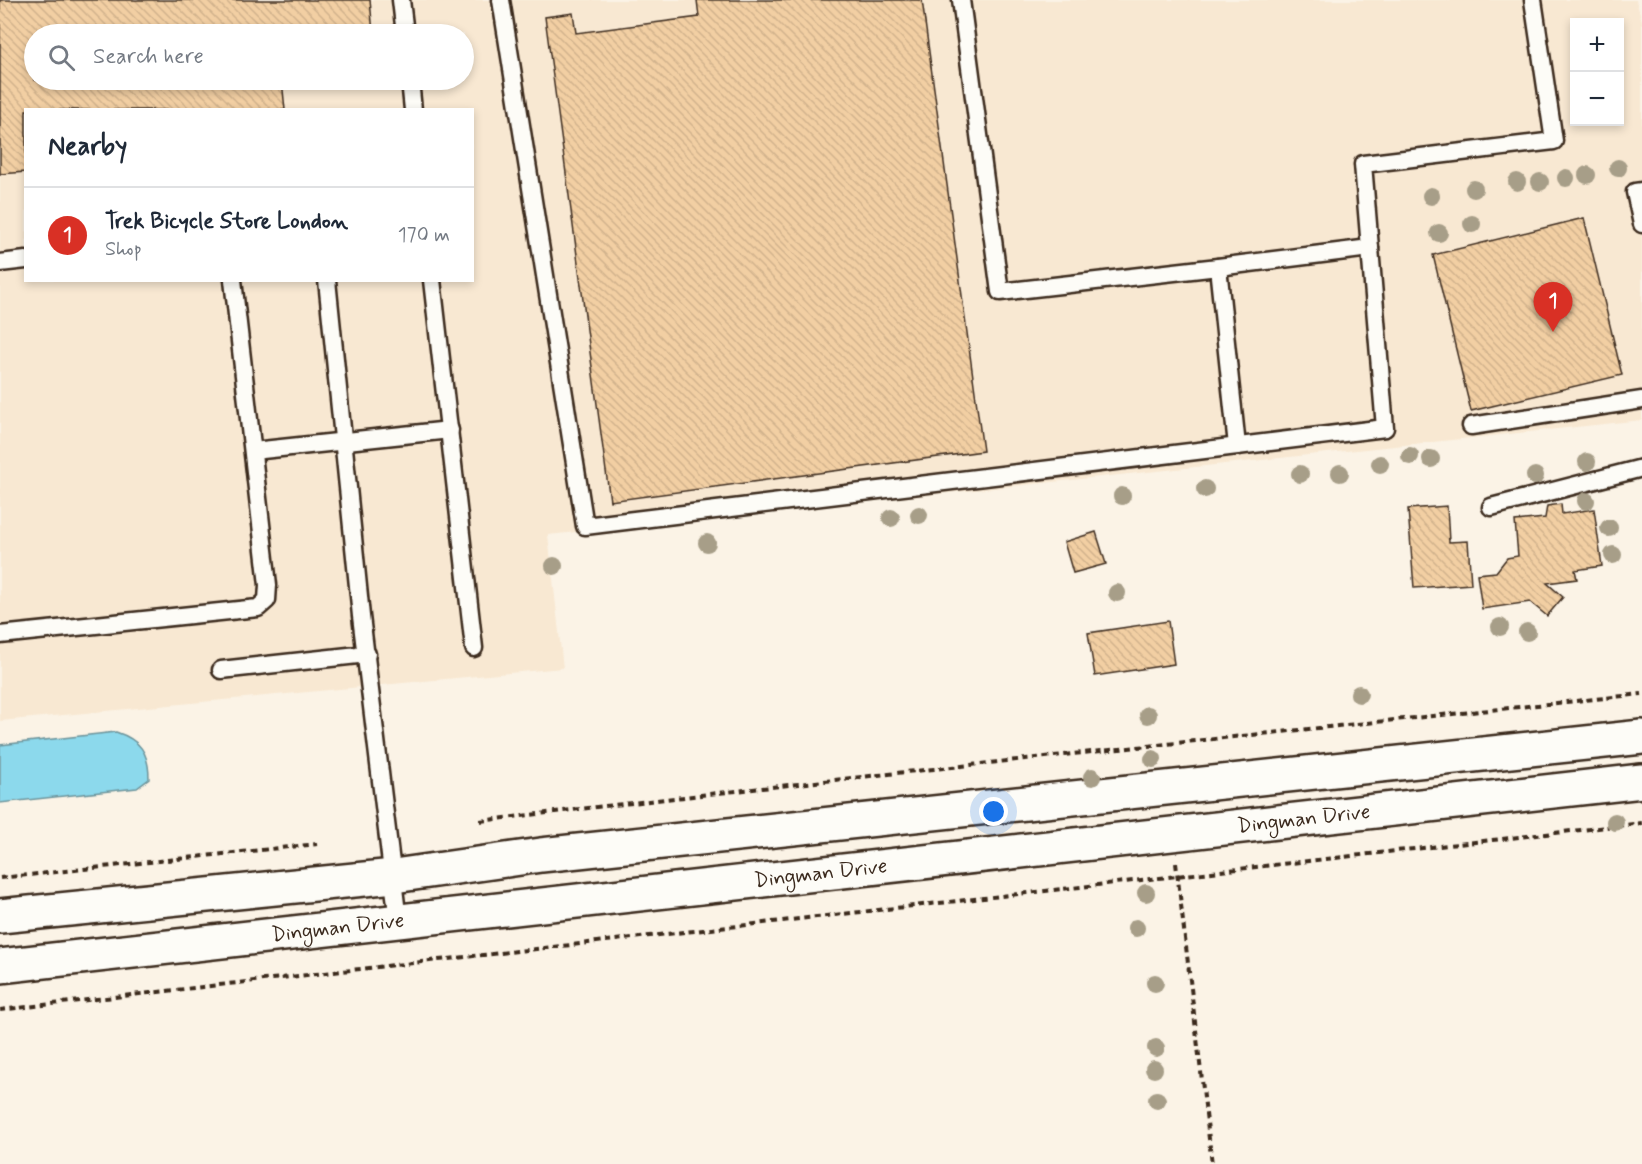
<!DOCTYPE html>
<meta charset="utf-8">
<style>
:root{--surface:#fff;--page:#f6f6f7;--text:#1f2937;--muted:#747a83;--line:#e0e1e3;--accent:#d93025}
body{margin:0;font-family:Mynerve,sans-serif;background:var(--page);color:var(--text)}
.controls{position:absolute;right:18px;top:18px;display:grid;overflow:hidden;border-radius:0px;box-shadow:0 3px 9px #0003}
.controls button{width:54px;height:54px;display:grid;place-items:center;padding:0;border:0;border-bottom:2px solid var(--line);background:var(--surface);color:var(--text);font:30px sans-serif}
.you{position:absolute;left:994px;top:812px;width:21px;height:21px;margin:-15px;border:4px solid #fff;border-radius:50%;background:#1a73e8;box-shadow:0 0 0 9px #1a73e833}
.badge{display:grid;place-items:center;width:39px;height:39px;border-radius:50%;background:var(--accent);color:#fff;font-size:20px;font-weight:700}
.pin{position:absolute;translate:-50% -50px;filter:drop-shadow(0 2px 3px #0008)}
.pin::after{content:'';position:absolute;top:32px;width:21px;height:18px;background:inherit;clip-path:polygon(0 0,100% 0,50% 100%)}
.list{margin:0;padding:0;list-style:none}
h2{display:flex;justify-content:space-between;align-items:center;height:78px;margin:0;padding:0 24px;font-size:26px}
h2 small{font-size:20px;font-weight:400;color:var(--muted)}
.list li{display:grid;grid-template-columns:39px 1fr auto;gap:18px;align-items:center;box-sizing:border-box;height:96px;padding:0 24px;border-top:2px solid var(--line)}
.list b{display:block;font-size:22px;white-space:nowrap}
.list p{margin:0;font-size:20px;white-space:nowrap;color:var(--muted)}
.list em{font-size:20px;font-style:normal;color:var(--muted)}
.icon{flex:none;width:33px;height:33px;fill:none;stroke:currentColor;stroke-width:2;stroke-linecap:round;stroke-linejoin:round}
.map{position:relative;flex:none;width:1642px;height:1164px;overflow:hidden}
.search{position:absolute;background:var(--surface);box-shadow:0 3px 9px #0003;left:24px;top:24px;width:450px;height:66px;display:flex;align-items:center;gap:15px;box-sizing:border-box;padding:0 21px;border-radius:33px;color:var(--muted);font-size:22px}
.panel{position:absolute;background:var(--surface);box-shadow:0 3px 9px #0003;left:24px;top:108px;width:450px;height:174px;border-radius:0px}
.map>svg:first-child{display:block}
.built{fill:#f8e8d2;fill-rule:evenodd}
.water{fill:#8cd9ec;stroke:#6c939a;stroke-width:1.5}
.building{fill:url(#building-back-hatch);stroke:#3b2a1e;stroke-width:1.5}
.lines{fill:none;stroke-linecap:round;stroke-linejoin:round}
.service-casing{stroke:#3b2a1e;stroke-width:21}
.secondary-casing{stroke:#3b2a1e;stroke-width:38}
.path{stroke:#3b2a1e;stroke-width:4;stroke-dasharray:6 4.5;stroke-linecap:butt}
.service{stroke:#fdfcf7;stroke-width:16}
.secondary{stroke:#fdfcf7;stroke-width:33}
.tree{fill:#a79e88}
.labels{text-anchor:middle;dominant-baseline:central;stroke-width:6;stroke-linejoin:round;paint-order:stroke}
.street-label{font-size:21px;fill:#3b2a1e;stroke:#fdfcf7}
</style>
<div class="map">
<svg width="1642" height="1164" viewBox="0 0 1642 1164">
<defs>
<pattern id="building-back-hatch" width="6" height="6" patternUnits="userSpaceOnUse" patternTransform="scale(1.5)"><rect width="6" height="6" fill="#f2cfa3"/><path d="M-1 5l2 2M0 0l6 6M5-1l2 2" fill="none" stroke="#d0b28c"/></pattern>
</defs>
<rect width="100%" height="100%" fill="#fbf3e6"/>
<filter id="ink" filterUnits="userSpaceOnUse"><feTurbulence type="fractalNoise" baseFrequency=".0167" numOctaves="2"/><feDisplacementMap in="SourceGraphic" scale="12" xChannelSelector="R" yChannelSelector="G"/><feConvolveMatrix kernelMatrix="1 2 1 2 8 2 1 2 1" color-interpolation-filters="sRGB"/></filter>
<g filter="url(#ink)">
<path class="built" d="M0,0h1636l6,21v399l-1094,115 15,133 -563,53zM1574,22h46v100h-46zM34,34h430v46h-430zM26,110h446v170h-446z"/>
<path class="water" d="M116,732c24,8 33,20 33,47l-12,9 -137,15v-58z"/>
<g class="building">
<path d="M0,0h370l3,33 -339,1v46h248l3,30h-259v62l-26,2z"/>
<path d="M697,0h225l61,451 -373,50 -65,-484 28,-4 3,20 123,-16z"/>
<path d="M1584,218l38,157 -151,36 -38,-156z"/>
<path d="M1561,504l1,10 32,-5 8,57 -27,4 2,9 -30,4 16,14 -16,19 -17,-14 -48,7 -5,-35 19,-2 11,-14 11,-2 -3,-35 30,-3 2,-12z"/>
<path d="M1447,506l2,36 19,-1 3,43 -57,4 -6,-79z"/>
<path d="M1096,532l10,32 -33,9 -9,-31z"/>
<path d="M1168,621l6,43 -79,12 -7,-43z"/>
</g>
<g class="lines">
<g class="service-casing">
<g id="service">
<path d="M401,0l4,34"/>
<path d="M501,0l84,526 800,-98 -22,-264 191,-23 -21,-141"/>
<path d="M961,0l39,292 218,-25 19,179"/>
<path d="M410,80l3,30"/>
<path d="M1642,191l-7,1 7,32"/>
<path d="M0,263l26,-3"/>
<path d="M1218,267l152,-19"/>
<path d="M327,280l34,336 37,305"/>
<path d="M432,280l42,368"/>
<path d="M1471,426l171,-26"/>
<path d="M253,451l197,-21"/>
<path d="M1491,507l151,-39"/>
<path d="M0,635l258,-27 9,-8 1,-15 -35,-305"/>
<path d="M221,670l146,-16"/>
</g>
</g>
<g class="secondary-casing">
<g id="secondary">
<path d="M0,916l394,-40 147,-21 1101,-118"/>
<path id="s1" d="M0,966l1642,-185"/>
</g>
</g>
<g class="path">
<path d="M480,821c387,-47 775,-86 1162,-127"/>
<path d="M1176,863l36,301"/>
<path d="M0,878l317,-34"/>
<path d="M0,1010l1642,-187"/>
</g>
<use href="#service" class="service"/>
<use href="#secondary" class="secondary"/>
</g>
<g class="tree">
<circle cx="1618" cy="168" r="9"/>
<circle cx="1587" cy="175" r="9"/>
<circle cx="1566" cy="178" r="9"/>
<circle cx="1517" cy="182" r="9"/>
<circle cx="1540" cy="182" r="9"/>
<circle cx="1474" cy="189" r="9"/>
<circle cx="1431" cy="196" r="9"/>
<circle cx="1472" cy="224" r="9"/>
<circle cx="1439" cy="233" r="9"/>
<circle cx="1410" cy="456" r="9"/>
<circle cx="1431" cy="459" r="9"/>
<circle cx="1587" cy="462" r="9"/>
<circle cx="1380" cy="464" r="9"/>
<circle cx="1340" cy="473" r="9"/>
<circle cx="1300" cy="474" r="9"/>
<circle cx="1535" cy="476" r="9"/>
<circle cx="1205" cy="489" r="9"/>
<circle cx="1122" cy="496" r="9"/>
<circle cx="1586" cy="501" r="9"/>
<circle cx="919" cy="515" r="9"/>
<circle cx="891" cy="518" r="9"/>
<circle cx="1609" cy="528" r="9"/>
<circle cx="707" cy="543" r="9"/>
<circle cx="1613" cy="555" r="9"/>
<circle cx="554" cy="566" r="9"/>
<circle cx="1117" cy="593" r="9"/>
<circle cx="1500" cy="627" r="9"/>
<circle cx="1527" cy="632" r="9"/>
<circle cx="1359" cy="694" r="9"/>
<circle cx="1148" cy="715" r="9"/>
<circle cx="1153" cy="759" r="9"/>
<circle cx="1092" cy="777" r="9"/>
<circle cx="1615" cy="822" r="9"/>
<circle cx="1146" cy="893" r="9"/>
<circle cx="1136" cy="928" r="9"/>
<circle cx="1155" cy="983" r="9"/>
<circle cx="1156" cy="1048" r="9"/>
<circle cx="1154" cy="1069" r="9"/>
<circle cx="1157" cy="1100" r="9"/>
</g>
</g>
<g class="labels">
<g class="street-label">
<text stroke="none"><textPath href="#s1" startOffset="1312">Dingman Drive</textPath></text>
<text stroke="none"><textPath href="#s1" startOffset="826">Dingman Drive</textPath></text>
<text stroke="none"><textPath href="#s1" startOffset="340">Dingman Drive</textPath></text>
</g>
</g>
</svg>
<div class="controls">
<button>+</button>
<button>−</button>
</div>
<div class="you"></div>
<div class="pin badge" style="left:1553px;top:332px">1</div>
<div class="search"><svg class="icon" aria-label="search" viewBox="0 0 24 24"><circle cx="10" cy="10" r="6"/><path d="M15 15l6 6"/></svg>Search here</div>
<section class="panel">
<h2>Nearby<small></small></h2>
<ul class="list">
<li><span class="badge">1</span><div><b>Trek Bicycle Store London</b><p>Shop</p></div><em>170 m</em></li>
</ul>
</section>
</div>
